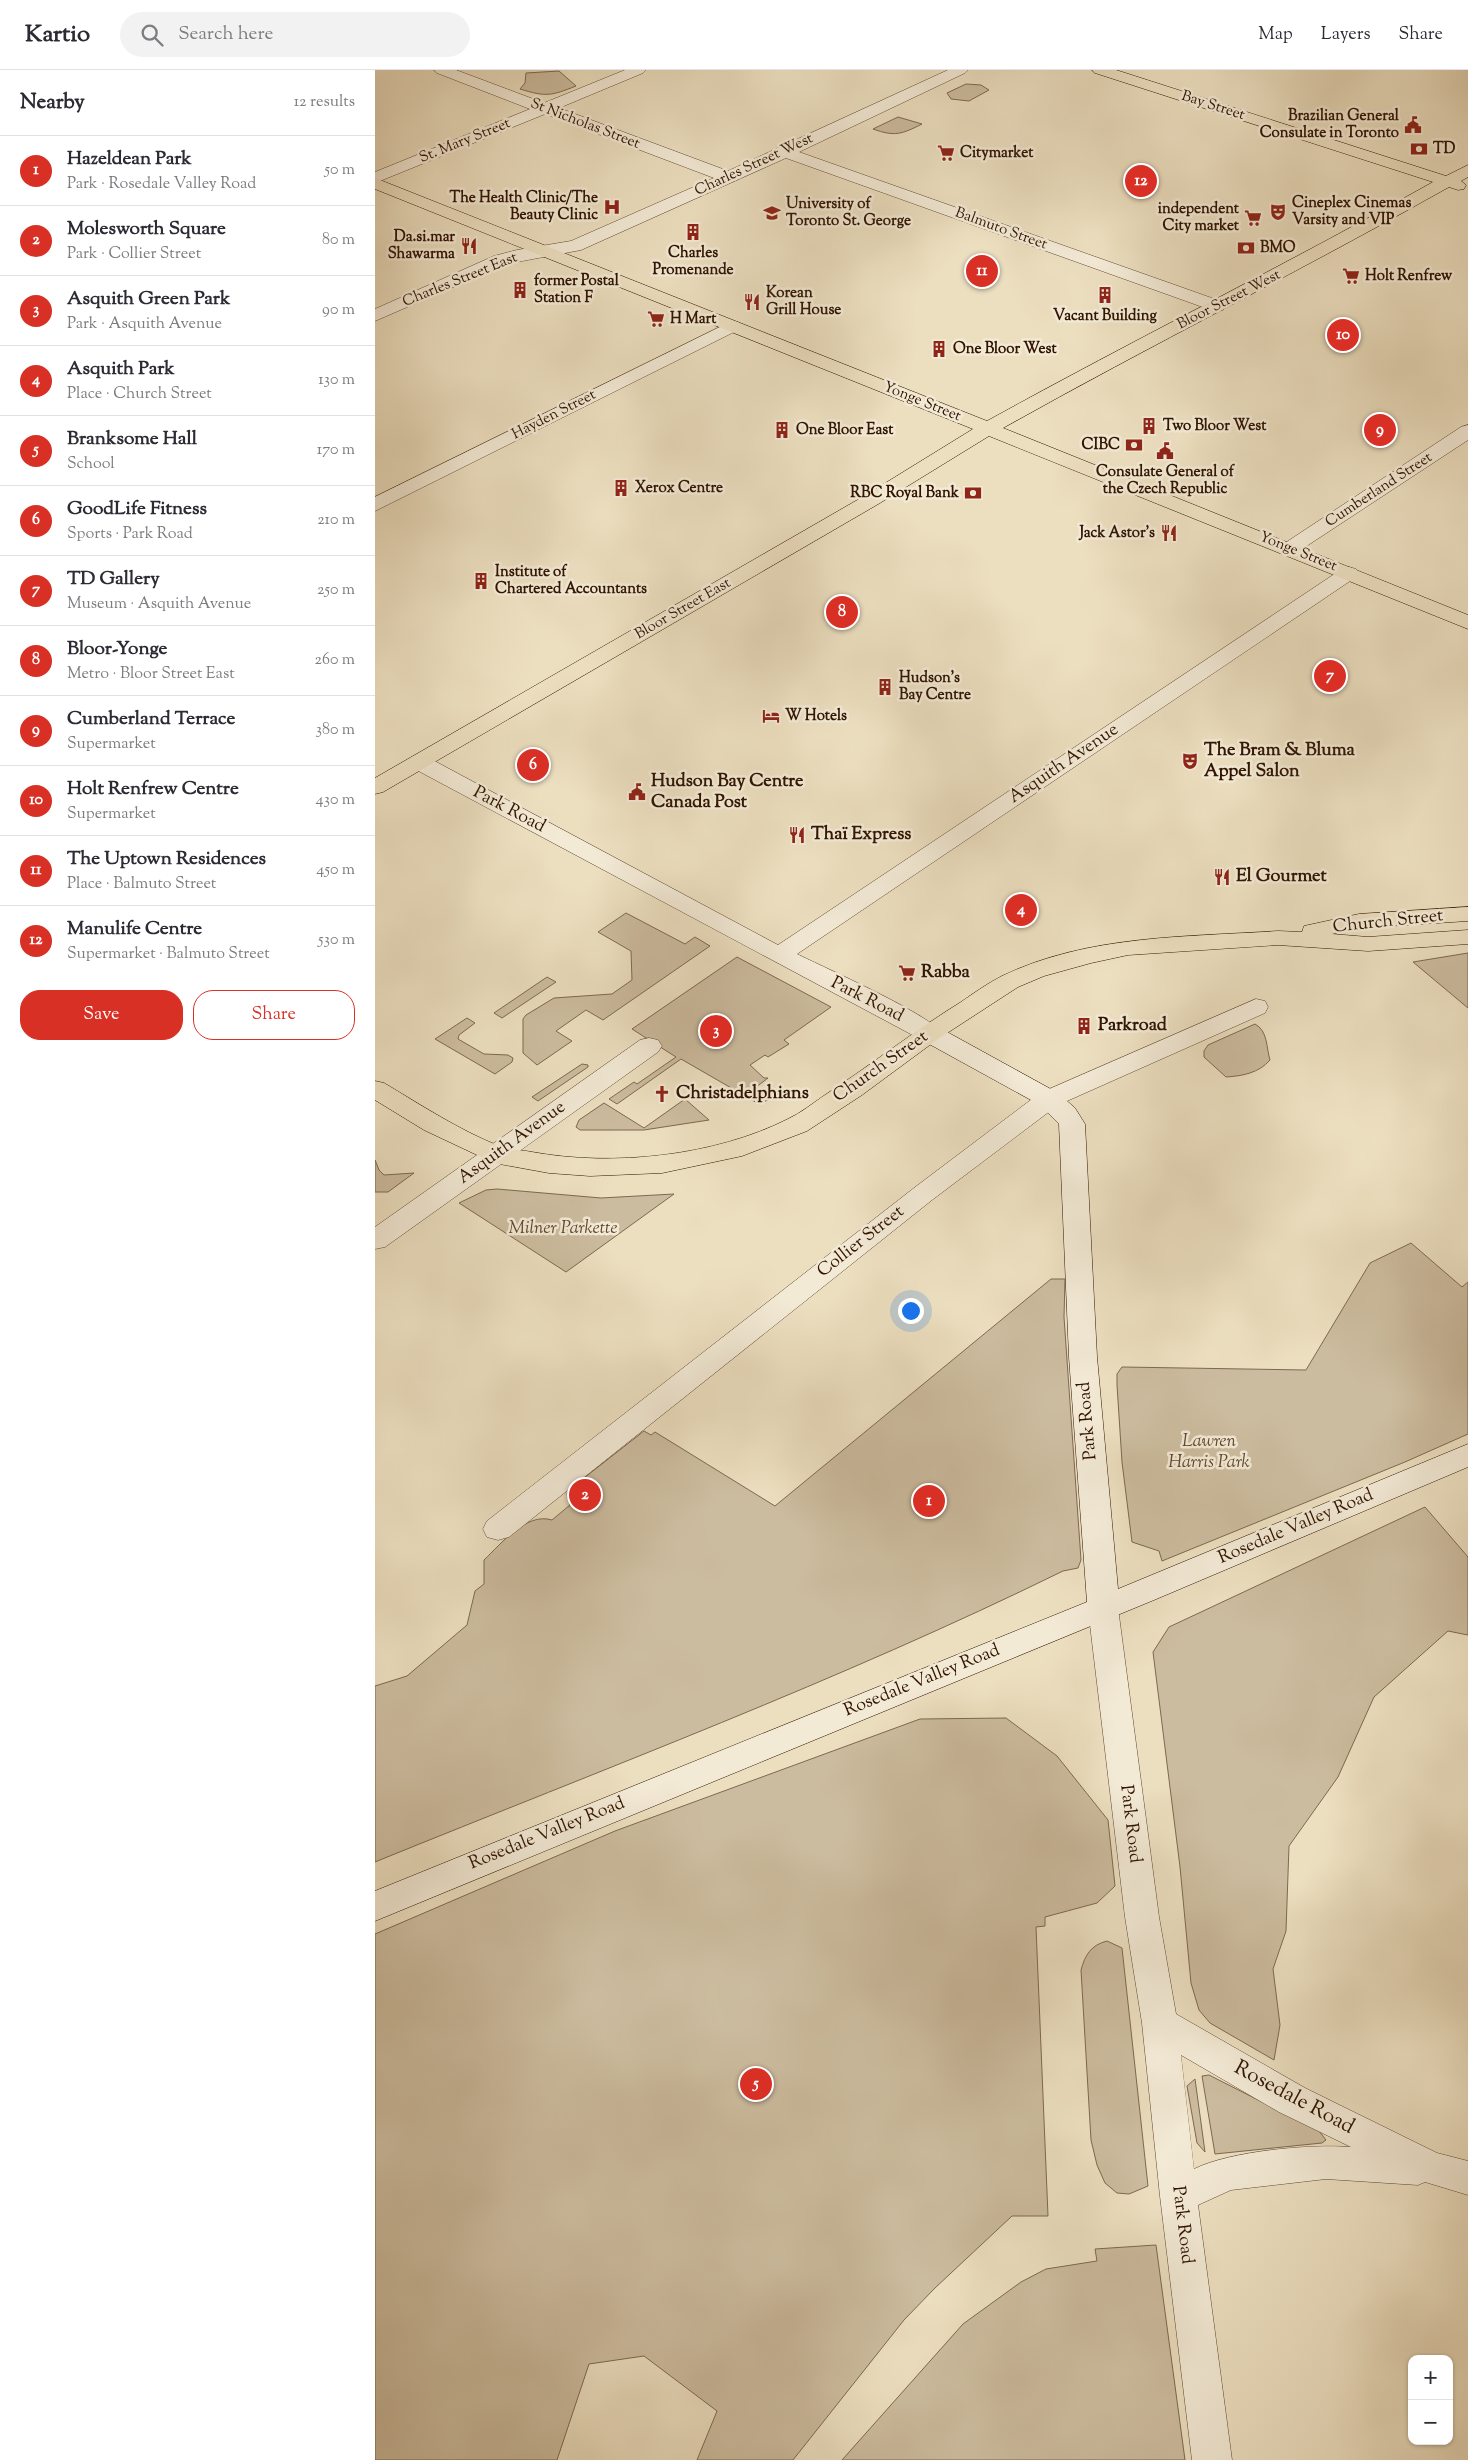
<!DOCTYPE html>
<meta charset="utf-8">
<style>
:root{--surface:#fff;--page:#f2f2f3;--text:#2b2b33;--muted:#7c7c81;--line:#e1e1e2;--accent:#d93025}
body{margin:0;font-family:"Sorts Mill Goudy",serif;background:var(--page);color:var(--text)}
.controls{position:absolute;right:15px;bottom:15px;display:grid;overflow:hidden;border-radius:10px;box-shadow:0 1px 4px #0004}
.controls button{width:45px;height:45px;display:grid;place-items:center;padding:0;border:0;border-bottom:1px solid var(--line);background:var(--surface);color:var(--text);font:25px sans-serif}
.you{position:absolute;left:535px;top:1240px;width:18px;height:18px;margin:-12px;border:4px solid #fff;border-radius:50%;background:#1a73e8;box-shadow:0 0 0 8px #1a73e833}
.badge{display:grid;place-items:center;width:32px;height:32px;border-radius:50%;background:var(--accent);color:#fff;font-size:16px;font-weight:700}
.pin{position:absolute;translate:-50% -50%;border:2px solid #fff;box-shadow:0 1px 5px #0006}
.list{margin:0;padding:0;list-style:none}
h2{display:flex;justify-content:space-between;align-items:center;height:65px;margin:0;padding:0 20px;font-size:21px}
h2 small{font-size:16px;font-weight:400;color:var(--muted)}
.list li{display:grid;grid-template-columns:32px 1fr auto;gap:15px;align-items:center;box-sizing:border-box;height:70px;padding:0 20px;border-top:1px solid var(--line)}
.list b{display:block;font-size:19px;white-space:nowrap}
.list p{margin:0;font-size:16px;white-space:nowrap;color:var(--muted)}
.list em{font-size:16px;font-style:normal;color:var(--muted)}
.actions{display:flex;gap:10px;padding:15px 20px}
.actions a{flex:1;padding:11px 0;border:1px solid var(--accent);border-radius:20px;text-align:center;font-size:18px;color:var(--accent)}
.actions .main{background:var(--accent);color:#fff}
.icon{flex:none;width:28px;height:28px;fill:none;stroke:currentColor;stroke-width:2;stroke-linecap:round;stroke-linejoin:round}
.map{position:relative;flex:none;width:1093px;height:2390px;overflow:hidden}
header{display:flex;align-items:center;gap:30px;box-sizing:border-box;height:70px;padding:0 25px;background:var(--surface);border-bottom:1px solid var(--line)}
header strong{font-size:24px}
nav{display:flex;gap:28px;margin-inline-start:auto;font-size:18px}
.search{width:350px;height:45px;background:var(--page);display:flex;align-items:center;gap:12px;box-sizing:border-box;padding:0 18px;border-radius:28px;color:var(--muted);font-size:19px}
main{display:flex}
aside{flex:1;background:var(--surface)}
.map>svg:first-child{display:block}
.green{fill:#ccbc9f;stroke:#7e6850}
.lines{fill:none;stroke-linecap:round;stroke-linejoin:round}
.street-casing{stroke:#5f4730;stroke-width:1}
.secondary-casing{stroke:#301400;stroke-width:1}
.primary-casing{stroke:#301400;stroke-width:1}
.street{fill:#f3ead6;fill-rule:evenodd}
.secondary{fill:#f3ead6;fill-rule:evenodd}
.primary{fill:#ecdfc0;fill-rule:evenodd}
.labels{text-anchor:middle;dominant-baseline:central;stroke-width:5;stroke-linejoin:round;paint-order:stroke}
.far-street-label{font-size:15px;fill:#301400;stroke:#f3ead6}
.far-poi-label{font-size:15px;font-weight:bold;fill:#301400;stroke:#f3ead6;text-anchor:start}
.poi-label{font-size:18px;font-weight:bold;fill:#301400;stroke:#f3ead6;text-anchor:start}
.street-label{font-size:18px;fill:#301400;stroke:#f3ead6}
.park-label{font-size:18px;font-style:italic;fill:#5f4630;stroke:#f3ead6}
.near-street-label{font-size:21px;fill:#301400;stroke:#f3ead6}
</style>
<header>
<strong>Kartio</strong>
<div class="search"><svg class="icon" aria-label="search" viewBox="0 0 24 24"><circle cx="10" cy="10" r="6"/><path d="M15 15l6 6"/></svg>Search here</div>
<nav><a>Map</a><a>Layers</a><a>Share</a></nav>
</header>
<main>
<aside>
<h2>Nearby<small>12 results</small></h2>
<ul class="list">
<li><span class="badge">1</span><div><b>Hazeldean Park</b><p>Park · Rosedale Valley Road</p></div><em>50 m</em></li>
<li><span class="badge">2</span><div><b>Molesworth Square</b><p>Park · Collier Street</p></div><em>80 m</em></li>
<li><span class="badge">3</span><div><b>Asquith Green Park</b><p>Park · Asquith Avenue</p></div><em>90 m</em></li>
<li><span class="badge">4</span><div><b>Asquith Park</b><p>Place · Church Street</p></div><em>130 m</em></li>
<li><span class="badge">5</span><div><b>Branksome Hall</b><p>School</p></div><em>170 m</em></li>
<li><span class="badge">6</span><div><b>GoodLife Fitness</b><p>Sports · Park Road</p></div><em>210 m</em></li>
<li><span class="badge">7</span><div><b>TD Gallery</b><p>Museum · Asquith Avenue</p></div><em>250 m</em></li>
<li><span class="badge">8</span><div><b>Bloor-Yonge</b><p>Metro · Bloor Street East</p></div><em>260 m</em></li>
<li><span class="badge">9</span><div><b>Cumberland Terrace</b><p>Supermarket</p></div><em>380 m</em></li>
<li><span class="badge">10</span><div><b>Holt Renfrew Centre</b><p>Supermarket</p></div><em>430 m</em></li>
<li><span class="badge">11</span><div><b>The Uptown Residences</b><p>Place · Balmuto Street</p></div><em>450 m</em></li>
<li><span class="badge">12</span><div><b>Manulife Centre</b><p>Supermarket · Balmuto Street</p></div><em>530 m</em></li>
</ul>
<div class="actions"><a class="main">Save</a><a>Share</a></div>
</aside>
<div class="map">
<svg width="1093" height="2390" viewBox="0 0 1093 2390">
<rect width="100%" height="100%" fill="#ecdfc0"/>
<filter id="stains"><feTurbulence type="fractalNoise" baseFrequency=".004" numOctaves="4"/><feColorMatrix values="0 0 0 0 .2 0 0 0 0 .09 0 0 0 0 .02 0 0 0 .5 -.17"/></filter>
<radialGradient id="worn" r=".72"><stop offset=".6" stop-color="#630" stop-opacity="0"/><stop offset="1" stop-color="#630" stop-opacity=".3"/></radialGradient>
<g class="green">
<path d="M184,1l17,15c-25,10 -30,11 -56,3l5,-6 1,-10z"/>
<path d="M591,14l15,1 8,5 -20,11 -18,-2 -4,-6z"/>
<path d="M523,47l24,7c-20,10 -27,13 -49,5z"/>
<path d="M251,843l59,31 10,-7 15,9 -107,74 -17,-10 -30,21 16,10 -35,24 -14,-12v-34l3,-4 28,-17 58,-4 20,-14 -1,-29 -33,-19z"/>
<path d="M1093,883v55l-55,-46z"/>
<path d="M362,887l94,50 -47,33 5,4 -21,13 -3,-2 -15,10 14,13h4l-13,10 17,10 -13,6 -78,-45 -64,45 -8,-5 25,-17 3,2 39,-27 -44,-28z"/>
<path d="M172,907l9,5 -54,36 -8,-5z"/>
<path d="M92,948l8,5 -16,12 -1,4 26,15 24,1 5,3 -1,4 -17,12 -60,-35z"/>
<path d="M880,954c13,7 11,23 15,36 -11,13 -28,16 -44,17l-22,-20v-6l4,-6z"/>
<path d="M207,994l6,1v2l-50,34 -6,-4z"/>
<path d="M310,1029l24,21 -65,10h-64l-4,-3 3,-7 25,-17 40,25z"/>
<path d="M0,1090l4,10 5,5 30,-2 -26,19h-13z"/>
<path d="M122,1119l104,9 73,-4 -108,78 -107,-69 27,-13z"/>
<path d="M1036,1173l51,44 6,-5v152l-63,28 -243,99 -3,-10 -27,-9 -10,-80 -5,-77v-11l5,-7 184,3 64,-107z"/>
<path d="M676,1209h14l-1,38 17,243 -3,8 -15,3c-224,110 -457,197 -688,291v-176l32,-10 60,-51 8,-34 9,-7v-24c17,-16 42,-48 68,-40l18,-15 -3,-11 3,-5 74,-58 7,4 4,-3 120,74z"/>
<path d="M1050,1437l43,50v78l-20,-4 -74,66 -36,80 -49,69 -3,85 -13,38 7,56 -6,35 -64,-37 -11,-13 -8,-27 -11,-116 -27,-215 16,-25z"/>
<path d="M631,1648l51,38 51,64 7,66 -18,17 -52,14v9l-9,1 12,289h-36l-77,72 -31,32 -111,140h-96l20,-49 -73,-55 -55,8 -32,96h-182v-526l240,-103 305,-112z"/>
<path d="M732,1871l15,7 26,238 -19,8 -12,-1 -12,-10 -8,-18 -6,-25 -10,-170c4,-15 10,-25 26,-29z"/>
<path d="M834,2005l110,56 7,9 -4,3 -107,11 -13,-78z"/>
<path d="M820,2009l10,73 -8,-9 -10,-57z"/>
<path d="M781,2175l29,215h-343l121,-136 58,-42 25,-13 51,-8 -2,-12z"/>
</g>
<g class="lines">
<g class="street-casing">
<g id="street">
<path d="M59,0h22l88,33 81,-33h21l-3,3 -84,35 169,63 220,-101h20l-3,3 -166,79 424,150 3,4 -3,4h-12l-425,-152 -205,92 -75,14 -131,57v-12l119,-53 23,-6 54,-9 143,-63 -169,-64 -170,69v-11l155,-63 -93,-36z"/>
<path d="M357,251l6,1 3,4 -3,4 -363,181v-14z"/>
<path d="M1093,355v15l-172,113 -7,2 -7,-2 -3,-4 3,-4 179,-118z"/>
<path d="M974,497l7,2 3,4 -3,4 -559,377c26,13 132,60 145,79l-4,6 -9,2 -9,-2 -509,-272 -3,-5 3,-5 8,-2 8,2 351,188 564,-376z"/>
<path d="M881,929l9,2 3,6 -3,6 -207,92 -126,95 -423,337 -11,3 -11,-3 -4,-8 4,-8 427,-333 126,-95z"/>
<path d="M274,968l9,2 4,6 -4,6 -273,195 -10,2v-22l265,-187z"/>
<path d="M728,1526l11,3 4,9 41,309 17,97 129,74 132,65 31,8v34l-43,-13 -7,3 -92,-6 -95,11 -33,15 34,255h-40l-32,-264 -18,-173 -17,-106 -37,-309 4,-9zM806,1985l98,57 72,35c-42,-3 -121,4 -157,22z"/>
</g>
</g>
<g class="secondary-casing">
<path id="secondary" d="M554,955l9,2 120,66 17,15 10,16 12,233 21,232 350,-145v23l-314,133 -779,321v-30l712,-289 -18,-245 -10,-233 -19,-19 -120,-66 -4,-6 4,-6z"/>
</g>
<g class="primary-casing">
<g id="primary">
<path d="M717,0h24l330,106 22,-11v12l-7,4 5,4 -2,4 -6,1 -9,-3c-147,83 -298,158 -446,241l465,187v14l-479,-193 -109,67 -497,289 -8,2v-16l491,-283 107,-66 -598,-240v-11l612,243c148,-82 299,-156 446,-239l-338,-109z"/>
<path d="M1093,837v14l-109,7 -27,6 36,3 100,-7v14l-100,7 -90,-6 -150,10 -37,8 -47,13 -26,11 -80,52 -76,56 -55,36 -65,25 -80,17 -72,3 -41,-3 -55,-10 -70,-33 -49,-30v-19l9,2c37,22 75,47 115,63 10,4 23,4 33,6 81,15 183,4 256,-33 13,-6 25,-16 37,-24 46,-30 89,-64 136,-93 13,-9 27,-19 41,-26 85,-41 184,-39 276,-45l24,1 2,-6 55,-12z"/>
</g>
</g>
<use href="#street" class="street"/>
<use href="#secondary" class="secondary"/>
<use href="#primary" class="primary"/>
</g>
<defs>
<g id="civic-bare" transform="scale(1.35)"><path d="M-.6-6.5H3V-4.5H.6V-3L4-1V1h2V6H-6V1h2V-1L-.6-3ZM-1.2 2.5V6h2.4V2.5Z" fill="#8f2418" stroke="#f3ead6" stroke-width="2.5" paint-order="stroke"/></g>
<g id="bank-bare" transform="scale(1.35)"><path d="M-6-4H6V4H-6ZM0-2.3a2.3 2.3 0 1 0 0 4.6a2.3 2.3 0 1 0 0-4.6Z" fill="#8f2418" stroke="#f3ead6" stroke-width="2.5" paint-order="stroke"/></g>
<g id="supermarket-bare" transform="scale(1.35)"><path d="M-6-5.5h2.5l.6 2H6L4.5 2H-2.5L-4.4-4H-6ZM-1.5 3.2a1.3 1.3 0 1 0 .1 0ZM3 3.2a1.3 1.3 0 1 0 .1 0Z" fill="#8f2418" stroke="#f3ead6" stroke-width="2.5" paint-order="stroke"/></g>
<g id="hospital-bare" transform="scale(1.35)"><path d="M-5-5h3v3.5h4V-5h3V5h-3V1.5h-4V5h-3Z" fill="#8f2418" stroke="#f3ead6" stroke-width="2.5" paint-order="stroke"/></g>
<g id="theatre-bare" transform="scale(1.35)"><path d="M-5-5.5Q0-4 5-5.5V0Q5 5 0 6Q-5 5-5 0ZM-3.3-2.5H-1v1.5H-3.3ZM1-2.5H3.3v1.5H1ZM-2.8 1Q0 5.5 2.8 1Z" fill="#8f2418" stroke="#f3ead6" stroke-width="2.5" paint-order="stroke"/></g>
<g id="university-bare" transform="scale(1.35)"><path d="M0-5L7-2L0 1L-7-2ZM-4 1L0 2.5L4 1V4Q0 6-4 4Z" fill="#8f2418" stroke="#f3ead6" stroke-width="2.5" paint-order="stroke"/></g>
<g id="building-bare" transform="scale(1.35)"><path d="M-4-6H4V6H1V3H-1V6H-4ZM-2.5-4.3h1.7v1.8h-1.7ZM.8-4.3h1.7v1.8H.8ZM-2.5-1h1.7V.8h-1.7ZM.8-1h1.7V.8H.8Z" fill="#8f2418" stroke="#f3ead6" stroke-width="2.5" paint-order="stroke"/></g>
<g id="restaurant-bare" transform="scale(1.35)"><path d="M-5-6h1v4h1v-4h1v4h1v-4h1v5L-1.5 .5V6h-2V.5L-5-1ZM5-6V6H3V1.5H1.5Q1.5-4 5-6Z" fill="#8f2418" stroke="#f3ead6" stroke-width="2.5" paint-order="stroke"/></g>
<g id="hotel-bare" transform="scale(1.35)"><path d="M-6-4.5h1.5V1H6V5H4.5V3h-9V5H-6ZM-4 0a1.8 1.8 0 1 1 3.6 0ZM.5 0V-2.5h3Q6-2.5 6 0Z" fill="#8f2418" stroke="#f3ead6" stroke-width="2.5" paint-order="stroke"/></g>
<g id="church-bare" transform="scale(1.35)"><path d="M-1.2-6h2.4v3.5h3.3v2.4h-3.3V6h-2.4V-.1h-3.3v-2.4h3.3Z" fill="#8f2418" stroke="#f3ead6" stroke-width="2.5" paint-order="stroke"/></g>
</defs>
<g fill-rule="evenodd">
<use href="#civic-bare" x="1038" y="55"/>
<use href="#bank-bare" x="1044" y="79"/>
<use href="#supermarket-bare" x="571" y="83"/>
<use href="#hospital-bare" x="237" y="137"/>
<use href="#theatre-bare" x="903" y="142"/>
<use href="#university-bare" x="397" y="143"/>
<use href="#supermarket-bare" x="878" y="148"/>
<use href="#building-bare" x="318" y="162"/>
<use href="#restaurant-bare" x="94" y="176"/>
<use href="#bank-bare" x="871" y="178"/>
<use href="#supermarket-bare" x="976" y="206"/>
<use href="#building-bare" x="145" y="220"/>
<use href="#building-bare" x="730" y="225"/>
<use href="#restaurant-bare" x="377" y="232"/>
<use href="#supermarket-bare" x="281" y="249"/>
<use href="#building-bare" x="564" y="279"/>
<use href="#building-bare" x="774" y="356"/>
<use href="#building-bare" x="407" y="360"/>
<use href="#bank-bare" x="759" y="375"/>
<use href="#civic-bare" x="790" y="381"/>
<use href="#building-bare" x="246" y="418"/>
<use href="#bank-bare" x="598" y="423"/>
<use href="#restaurant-bare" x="794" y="463"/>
<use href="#building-bare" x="106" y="511"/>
<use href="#building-bare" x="510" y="617"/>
<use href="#hotel-bare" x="396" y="646"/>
<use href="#theatre-bare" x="815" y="691"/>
<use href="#civic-bare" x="262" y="722"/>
<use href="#restaurant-bare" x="422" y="765"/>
<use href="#restaurant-bare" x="847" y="807"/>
<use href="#supermarket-bare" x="532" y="903"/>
<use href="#building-bare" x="709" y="956"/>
<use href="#church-bare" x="287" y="1024"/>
</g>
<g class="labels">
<g class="far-street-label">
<text transform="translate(838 36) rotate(18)">Bay Street</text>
<text transform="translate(210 54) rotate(21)">St Nicholas Street</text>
<text transform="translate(90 71) rotate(-22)">St. Mary Street</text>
<text transform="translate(379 95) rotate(-25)">Charles Street West</text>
<text transform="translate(626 159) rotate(20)">Balmuto Street</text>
<text transform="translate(85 210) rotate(-22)">Charles Street East</text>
<text transform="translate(854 230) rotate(-27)">Bloor Street West</text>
<text transform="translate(547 332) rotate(22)">Yonge Street</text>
<text transform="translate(179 345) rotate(-27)">Hayden Street</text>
<text transform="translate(1004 420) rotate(-33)">Cumberland Street</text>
<text transform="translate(923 482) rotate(22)">Yonge Street</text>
<text transform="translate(308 539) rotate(-30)">Bloor Street East</text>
</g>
<g class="far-poi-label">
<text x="1024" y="46" text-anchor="end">Brazilian General<tspan x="1024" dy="17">Consulate in Toronto</tspan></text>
<text x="1058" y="79">TD</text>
<text x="585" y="83">Citymarket</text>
<text x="223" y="128" text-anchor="end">The Health Clinic/The<tspan x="223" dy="17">Beauty Clinic</tspan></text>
<text x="917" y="133">Cineplex Cinemas<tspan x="917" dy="17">Varsity and VIP</tspan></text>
<text x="411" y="134">University of<tspan x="411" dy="17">Toronto St. George</tspan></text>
<text x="864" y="139" text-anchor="end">independent<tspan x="864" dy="17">City market</tspan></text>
<text x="80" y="167" text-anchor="end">Da.si.mar<tspan x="80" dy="17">Shawarma</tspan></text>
<text x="885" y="178">BMO</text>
<text x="318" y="183" text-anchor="middle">Charles<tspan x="318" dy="17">Promenande</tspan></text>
<text x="990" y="206">Holt Renfrew</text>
<text x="159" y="211">former Postal<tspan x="159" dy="17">Station F</tspan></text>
<text x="391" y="223">Korean<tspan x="391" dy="17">Grill House</tspan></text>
<text x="730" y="246" text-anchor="middle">Vacant Building</text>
<text x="295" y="249">H Mart</text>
<text x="578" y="279">One Bloor West</text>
<text x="788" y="356">Two Bloor West</text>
<text x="421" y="360">One Bloor East</text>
<text x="745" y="375" text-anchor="end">CIBC</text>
<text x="790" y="402" text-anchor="middle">Consulate General of<tspan x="790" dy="17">the Czech Republic</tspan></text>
<text x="260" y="418">Xerox Centre</text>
<text x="584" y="423" text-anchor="end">RBC Royal Bank</text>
<text x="780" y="463" text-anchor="end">Jack Astor's</text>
<text x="120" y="502">Institute of<tspan x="120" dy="17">Chartered Accountants</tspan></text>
<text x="524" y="608">Hudson's<tspan x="524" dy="17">Bay Centre</tspan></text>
<text x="410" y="646">W Hotels</text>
</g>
<g class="poi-label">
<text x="829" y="681">The Bram &amp; Bluma<tspan x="829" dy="21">Appel Salon</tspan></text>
<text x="276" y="712">Hudson Bay Centre<tspan x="276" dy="21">Canada Post</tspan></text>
<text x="436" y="765">Thaï Express</text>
<text x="861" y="807">El Gourmet</text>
<text x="546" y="903">Rabba</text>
<text x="723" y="956">Parkroad</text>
<text x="301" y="1024">Christadelphians</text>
</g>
<g class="street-label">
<text transform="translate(689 694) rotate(-34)">Asquith Avenue</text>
<text transform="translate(134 740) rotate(28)">Park Road</text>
<text transform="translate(1013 852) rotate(-6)">Church Street</text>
<text transform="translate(492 930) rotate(27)">Park Road</text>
<text transform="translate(506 997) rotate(-35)">Church Street</text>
<text transform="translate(137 1073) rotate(-36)">Asquith Avenue</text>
<text transform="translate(486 1172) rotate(-38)">Collier Street</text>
<text transform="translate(713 1351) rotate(-95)">Park Road</text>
<text transform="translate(921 1457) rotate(-23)">Rosedale Valley Road</text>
<text transform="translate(547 1611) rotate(-22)">Rosedale Valley Road</text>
<text transform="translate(755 1754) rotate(83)">Park Road</text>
<text transform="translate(172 1764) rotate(-22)">Rosedale Valley Road</text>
<text transform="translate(807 2155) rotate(83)">Park Road</text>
</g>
<g class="park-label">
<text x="188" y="1159">Milner Parkette</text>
<text x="834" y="1372">Lawren<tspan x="834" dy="21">Harris Park</tspan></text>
</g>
<g class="near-street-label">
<text transform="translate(919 2028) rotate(28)">Rosedale Road</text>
</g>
</g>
<rect width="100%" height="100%" filter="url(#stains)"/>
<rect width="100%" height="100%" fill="url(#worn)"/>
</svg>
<div class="controls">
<button>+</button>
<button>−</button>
</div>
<div class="you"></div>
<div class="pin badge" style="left:554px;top:1431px">1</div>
<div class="pin badge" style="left:210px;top:1425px">2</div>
<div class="pin badge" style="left:341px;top:961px">3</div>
<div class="pin badge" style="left:646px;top:840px">4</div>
<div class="pin badge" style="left:381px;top:2014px">5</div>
<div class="pin badge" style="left:158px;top:695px">6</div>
<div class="pin badge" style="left:955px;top:606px">7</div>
<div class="pin badge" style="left:467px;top:542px">8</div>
<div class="pin badge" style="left:1005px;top:360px">9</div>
<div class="pin badge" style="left:968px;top:265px">10</div>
<div class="pin badge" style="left:607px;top:201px">11</div>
<div class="pin badge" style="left:766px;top:111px">12</div>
</div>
</main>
